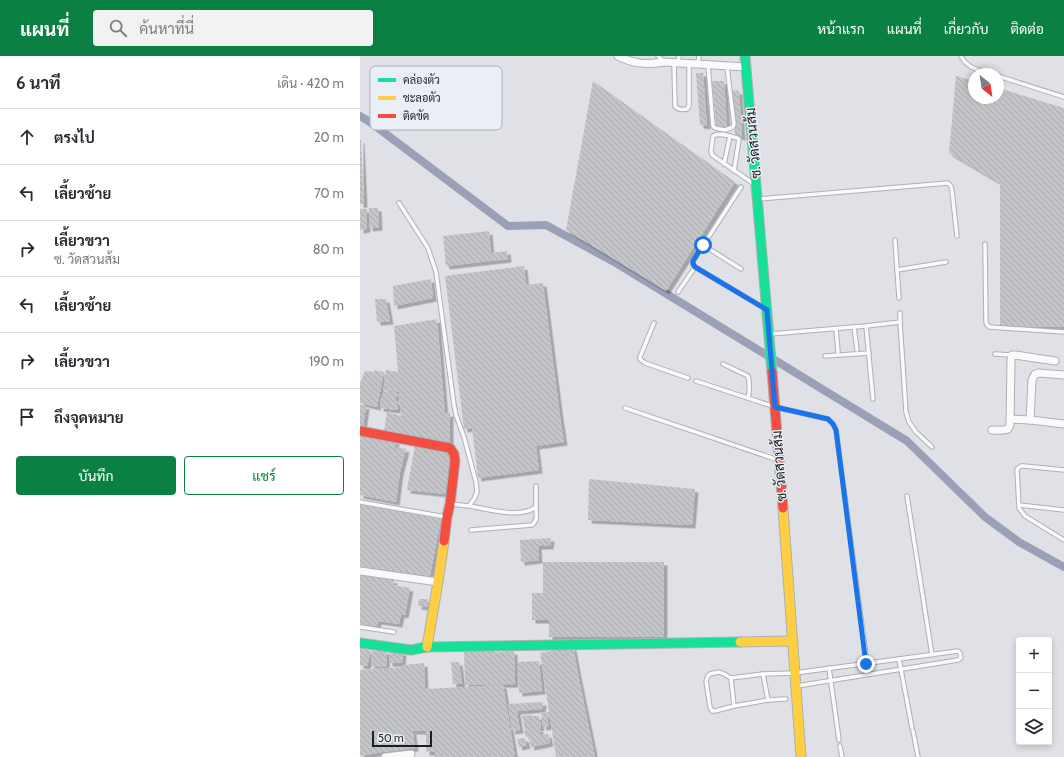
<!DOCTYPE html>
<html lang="th">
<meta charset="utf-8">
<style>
:root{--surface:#fff;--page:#f2f2f3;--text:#2b2b33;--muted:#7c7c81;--line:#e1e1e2;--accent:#0b8043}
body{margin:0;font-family:Cabin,Sarabun,sans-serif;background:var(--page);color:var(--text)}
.controls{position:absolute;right:12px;bottom:12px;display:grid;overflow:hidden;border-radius:4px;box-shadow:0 2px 6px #0003}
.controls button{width:36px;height:36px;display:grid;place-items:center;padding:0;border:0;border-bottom:1px solid var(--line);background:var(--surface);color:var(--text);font:20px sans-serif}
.compass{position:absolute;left:608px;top:12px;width:36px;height:36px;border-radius:50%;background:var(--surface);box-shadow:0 2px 6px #0003;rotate:150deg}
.scale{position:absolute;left:12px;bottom:10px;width:60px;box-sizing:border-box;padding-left:4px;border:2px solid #1e1f22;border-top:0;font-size:11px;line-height:14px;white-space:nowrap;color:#1e1f22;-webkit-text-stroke:3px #eaeef6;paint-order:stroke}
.stop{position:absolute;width:12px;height:12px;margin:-9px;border:3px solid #1a73e8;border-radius:50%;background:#fff}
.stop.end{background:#1a73e8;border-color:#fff;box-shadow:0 1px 4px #0008}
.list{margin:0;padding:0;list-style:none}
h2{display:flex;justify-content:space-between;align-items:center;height:52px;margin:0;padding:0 16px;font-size:17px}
h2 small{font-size:13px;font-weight:400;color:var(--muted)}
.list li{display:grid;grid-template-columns:26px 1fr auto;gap:12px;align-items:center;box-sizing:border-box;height:56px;padding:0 16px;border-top:1px solid var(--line)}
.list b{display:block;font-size:15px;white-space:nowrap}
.list p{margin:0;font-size:13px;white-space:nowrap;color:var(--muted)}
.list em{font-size:13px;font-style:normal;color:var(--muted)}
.actions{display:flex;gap:8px;padding:12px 16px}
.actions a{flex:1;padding:9px 0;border:1px solid var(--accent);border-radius:4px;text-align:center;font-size:14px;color:var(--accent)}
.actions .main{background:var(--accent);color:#fff}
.icon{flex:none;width:22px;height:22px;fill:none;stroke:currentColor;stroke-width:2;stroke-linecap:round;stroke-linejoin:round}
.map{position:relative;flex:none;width:704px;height:701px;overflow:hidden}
header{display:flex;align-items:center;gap:24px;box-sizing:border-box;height:56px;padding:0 20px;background:var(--accent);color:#fff}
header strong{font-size:19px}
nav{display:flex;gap:22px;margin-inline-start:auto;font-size:14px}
.search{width:280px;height:36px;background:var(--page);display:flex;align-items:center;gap:10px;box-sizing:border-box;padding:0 14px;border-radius:4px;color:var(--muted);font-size:15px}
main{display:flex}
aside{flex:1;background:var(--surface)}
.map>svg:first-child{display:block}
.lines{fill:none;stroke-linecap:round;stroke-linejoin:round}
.canal{stroke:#9aa1b6;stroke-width:8}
.building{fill:url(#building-back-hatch);filter:url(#shadow)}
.lane-casing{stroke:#afb0b4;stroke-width:5.5}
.street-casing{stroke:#afb0b4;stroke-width:9}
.fast-casing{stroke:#afb0b4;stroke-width:11}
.slow-casing{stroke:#afb0b4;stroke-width:11}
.jam-casing{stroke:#afb0b4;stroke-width:11}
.lane{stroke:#fafafb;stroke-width:3.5}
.street{stroke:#fafafb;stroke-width:7}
.fast{stroke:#16e098;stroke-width:9}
.slow{stroke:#ffcf43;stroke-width:9}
.jam{stroke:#f24e42;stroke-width:9}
.route{stroke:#1a73e8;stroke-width:5}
.labels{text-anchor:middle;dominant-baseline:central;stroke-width:3;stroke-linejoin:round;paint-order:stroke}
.street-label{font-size:14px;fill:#1e1f22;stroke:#eaeef6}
.key{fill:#eaeef6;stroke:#adb0b6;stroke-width:1}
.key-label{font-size:11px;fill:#1e1f22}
</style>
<header>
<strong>แผนที่</strong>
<div class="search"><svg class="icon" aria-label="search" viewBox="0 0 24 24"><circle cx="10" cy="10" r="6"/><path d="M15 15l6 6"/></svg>ค้นหาที่นี่</div>
<nav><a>หน้าแรก</a><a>แผนที่</a><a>เกี่ยวกับ</a><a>ติดต่อ</a></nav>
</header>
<main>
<aside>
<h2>6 นาที<small>เดิน · 420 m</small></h2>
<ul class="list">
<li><svg class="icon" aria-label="ahead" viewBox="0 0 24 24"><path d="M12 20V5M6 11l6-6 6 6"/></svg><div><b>ตรงไป</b></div><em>20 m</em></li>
<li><svg class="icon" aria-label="left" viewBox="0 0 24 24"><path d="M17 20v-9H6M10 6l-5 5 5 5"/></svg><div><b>เลี้ยวซ้าย</b></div><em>70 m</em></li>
<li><svg class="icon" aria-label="right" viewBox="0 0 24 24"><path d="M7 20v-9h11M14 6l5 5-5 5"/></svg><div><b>เลี้ยวขวา</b><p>ซ. วัดสวนส้ม</p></div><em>80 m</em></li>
<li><svg class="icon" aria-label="left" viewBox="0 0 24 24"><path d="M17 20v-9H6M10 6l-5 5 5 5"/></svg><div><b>เลี้ยวซ้าย</b></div><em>60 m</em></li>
<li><svg class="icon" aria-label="right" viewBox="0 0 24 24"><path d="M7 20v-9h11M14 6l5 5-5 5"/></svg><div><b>เลี้ยวขวา</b></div><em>190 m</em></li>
<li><svg class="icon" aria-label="arrive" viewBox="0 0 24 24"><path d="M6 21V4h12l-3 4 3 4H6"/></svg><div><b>ถึงจุดหมาย</b></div></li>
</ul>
<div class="actions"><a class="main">บันทึก</a><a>แชร์</a></div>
</aside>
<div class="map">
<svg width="704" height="701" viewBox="0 0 704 701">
<defs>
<pattern id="building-back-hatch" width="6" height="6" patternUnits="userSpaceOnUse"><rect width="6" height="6" fill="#c4c5c8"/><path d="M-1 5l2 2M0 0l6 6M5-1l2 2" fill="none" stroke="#a8a9ac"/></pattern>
<filter id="shadow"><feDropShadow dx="3.5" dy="3.5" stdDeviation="0" flood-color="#0004"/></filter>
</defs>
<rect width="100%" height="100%" fill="#e0e1e6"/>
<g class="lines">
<path class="canal" d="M0,60l10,6 138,104 38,-1 70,38 291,178 78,76 34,25 45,25"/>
</g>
<g class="building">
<path d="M336,17h7l4,53 -7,-1z"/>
<path d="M596,20l18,5v17h24v-10l66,20v219l-64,-1v-143l-51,-30z"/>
<path d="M233,25l142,101 -69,109 -100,-61z"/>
<path d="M352,25h12l3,46 -11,-1z"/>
<path d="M372,34l7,1 3,46 -7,-2z"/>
<path d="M0,84h1l3,64h-4z"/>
<path d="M9,152h9l1,19 -10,1z"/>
<path d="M0,153h7v20l-7,1z"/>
<path d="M129,175l2,22 16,-2 1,8 -62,7 -3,-30z"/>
<path d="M164,210l2,19 17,-2 17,133 4,26 -28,4 3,24 -61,8 -6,-50 -8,1 -19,-153z"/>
<path d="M71,223l2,19 -39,8 -1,-20z"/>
<path d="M15,243h11l4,22 -13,1z"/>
<path d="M77,263l8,95 5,-1v29l-66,-11 3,-19 14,4 -2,-24 -16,-2 2,-8 14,2v-1l-15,-2 2,-11 12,2 -4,-46z"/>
<path d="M14,314l10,2 -7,35 -17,-4v-20l5,-12 9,1z"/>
<path d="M24,335l13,2 -2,8h3v9l-18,-2 1,-9z"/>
<path d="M0,349l6,1 -3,21 -3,-1z"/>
<path d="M0,378l36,7 -3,16 4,-10 9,2 -6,23 -4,30 -36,-7z"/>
<path d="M55,389l35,8 -5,41 -38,-4z"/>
<path d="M229,423l106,10 -3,36 -104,-5z"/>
<path d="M0,448l81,15 -12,61 -69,-13z"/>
<path d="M191,482l-1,8h-12l1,14 -18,2 -1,-22z"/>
<path d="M183,506h121v75h-115v-17h-17v-27h11z"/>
<path d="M0,519l34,5 -1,5 17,3 -5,27 -4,-1 -2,10 -21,-3 -1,5 -17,-2z"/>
<path d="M59,543h9l-1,8 -9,-1z"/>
<path d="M213,591l6,32 16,78h-39l-6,-39h-3l2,8 -6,1 -2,-14 8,-1 -9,-59z"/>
<path d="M0,592l11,3 -4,15 -7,-1z"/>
<path d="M104,592h27v5l23,-2 1,33 -50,1z"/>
<path d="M11,595h16l-1,16h-15z"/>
<path d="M29,596h14l-1,11h-13z"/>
<path d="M179,605l3,30 -23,2 -1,-31z"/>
<path d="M91,606h8l3,22h-9z"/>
<path d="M64,607l1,26 78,-4 12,72h-80v-5h-9v-21h-13l-5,-33 7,50 -33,4 -22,4v-86l43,-3 1,-2z"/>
<path d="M183,646l-1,7 -25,2 3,19 -8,1 -4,-27z"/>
<path d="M173,659v1h6l2,11 -5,1v1l4,-1v7l8,-1 2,9 -19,4 -2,-10 5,-1 -8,1 -2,-5 1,-1 -3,-15z"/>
<path d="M165,682l2,7 -8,2 -2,-8z"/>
</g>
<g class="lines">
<g class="lane-casing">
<g id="lane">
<path d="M298,0l5,5"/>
<path d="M601,0c6,12 17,14 30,18"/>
<path d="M314,7l1,43c3,4 7,4 12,3l2,-3v-42"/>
<path d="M318,7l1,-7"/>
<path d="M338,7l1,-7"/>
<path d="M348,9l5,61 2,2 10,2 8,-3 1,-3 -7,-57"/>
<path d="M638,20l66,21"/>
<path d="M364,108l6,-28"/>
<path d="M374,115l5,-32 -2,-1c-7,-2 -17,-6 -24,-2l-2,15 1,4 42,29"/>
<path d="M381,131l-48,74v3l2,3 69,41"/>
<path d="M399,143l189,-16 3,3 1,5 5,45"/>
<path d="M39,147l29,45 8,24 18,133 2,10 8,22 12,45 1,10 -3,7 -5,7 -18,-2"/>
<path d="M535,184l4,58"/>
<path d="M625,188l1,78 1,3 3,2 74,5"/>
<path d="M343,189l38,24"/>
<path d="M537,214l49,-8"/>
<path d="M318,236l17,-25"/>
<path d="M540,266l6,90 3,10 7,10 16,15"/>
<path d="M294,267l-14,34v2l5,4 43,15"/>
<path d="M506,270l7,73"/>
<path d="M494,271l3,23"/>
<path d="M476,273l2,23"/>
<path d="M410,278l96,-8 34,-4v-9"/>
<path d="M635,298l17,1"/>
<path d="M465,300l44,-3"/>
<path d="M363,308l25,12c2,8 2,14 0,22"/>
<path d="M336,325l79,26 53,12 5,5 3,6 31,233"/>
<path d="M265,352l153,52"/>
<path d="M704,414l-40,-4h-3l-4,3 2,39 6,8 39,24"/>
<path d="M547,440l25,159"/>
<path d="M0,446l86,15"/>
<path d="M659,449l45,5"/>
<path d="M109,450c19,3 51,13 67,1v-21"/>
<path d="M111,474l61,-5c6,-4 4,-12 4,-18"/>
<path d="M0,571l34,5"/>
<path d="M539,603l13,69"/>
<path d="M469,612l10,72"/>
<path d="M371,622l3,28 34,-6 -5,-26"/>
<path d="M408,644l18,-1"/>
<path d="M374,650l-19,5h-3l-2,-4 -4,-26 2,-5 2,-2 4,-1 5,-1 5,2 7,4 32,-4 32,-1 163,-22 2,2 1,5 -3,2 -161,26"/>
<path d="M553,675l5,26"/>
<path d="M480,690l2,11"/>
</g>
</g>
<g class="street-casing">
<g id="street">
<path d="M258,0c16,8 28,9 46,6l82,5"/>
<path d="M650,363l20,1 34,4"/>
<path d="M670,364l2,-40 3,-6 4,-1 25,2"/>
<path d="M632,374c6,0 11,1 16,-1l2,-4 1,-65 1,-5h3l40,6"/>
<path d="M0,515l78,11"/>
<path d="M25,701l26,-3"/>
</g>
</g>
<g class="fast-casing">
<g id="fast">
<path d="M385,0l27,316"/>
<path d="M0,587l51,7 16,-3 313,-5"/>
</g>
</g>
<g class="slow-casing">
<g id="slow">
<path d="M423,452l18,249"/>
<path d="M380,586l53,-1"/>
<path d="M67,591l11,-65 6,-41"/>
</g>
</g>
<g class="jam-casing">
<g id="jam">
<path d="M412,316l11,136"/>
<path d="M0,375l90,17 4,6 1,7 -5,43 -3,13 -3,24"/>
</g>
</g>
<use href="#lane" class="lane"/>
<use href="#street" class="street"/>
<use href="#fast" class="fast"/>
<use href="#slow" class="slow"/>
<use href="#jam" class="jam"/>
</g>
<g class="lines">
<path class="route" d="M343,189l-10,16v3l2,3 72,43 8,97 53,12 5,5 3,6 30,234"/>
</g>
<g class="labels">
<g class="street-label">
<text transform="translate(393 87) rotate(-95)">ซ. วัดสวนส้ม</text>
<text transform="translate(419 410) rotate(-94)">ซ. วัดสวนส้ม</text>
</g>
</g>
<rect x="10" y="10" width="132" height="64" rx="6" class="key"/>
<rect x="18" y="22" width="18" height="4" fill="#16e098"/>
<rect x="18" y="40" width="18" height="4" fill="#ffcf43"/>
<rect x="18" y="58" width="18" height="4" fill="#f24e42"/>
<g class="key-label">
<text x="43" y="28">คล่องตัว</text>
<text x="43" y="46">ชะลอตัว</text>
<text x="43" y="64">ติดขัด</text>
</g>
</svg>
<div class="controls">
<button>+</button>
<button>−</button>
<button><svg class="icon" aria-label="layers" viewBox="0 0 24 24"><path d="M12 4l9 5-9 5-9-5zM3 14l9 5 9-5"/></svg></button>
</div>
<svg class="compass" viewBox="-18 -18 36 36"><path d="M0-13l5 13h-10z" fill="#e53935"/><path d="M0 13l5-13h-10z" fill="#7c7c81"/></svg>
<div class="scale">50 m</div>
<div class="stop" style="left:343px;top:189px"></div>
<div class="stop end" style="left:506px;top:608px"></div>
</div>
</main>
